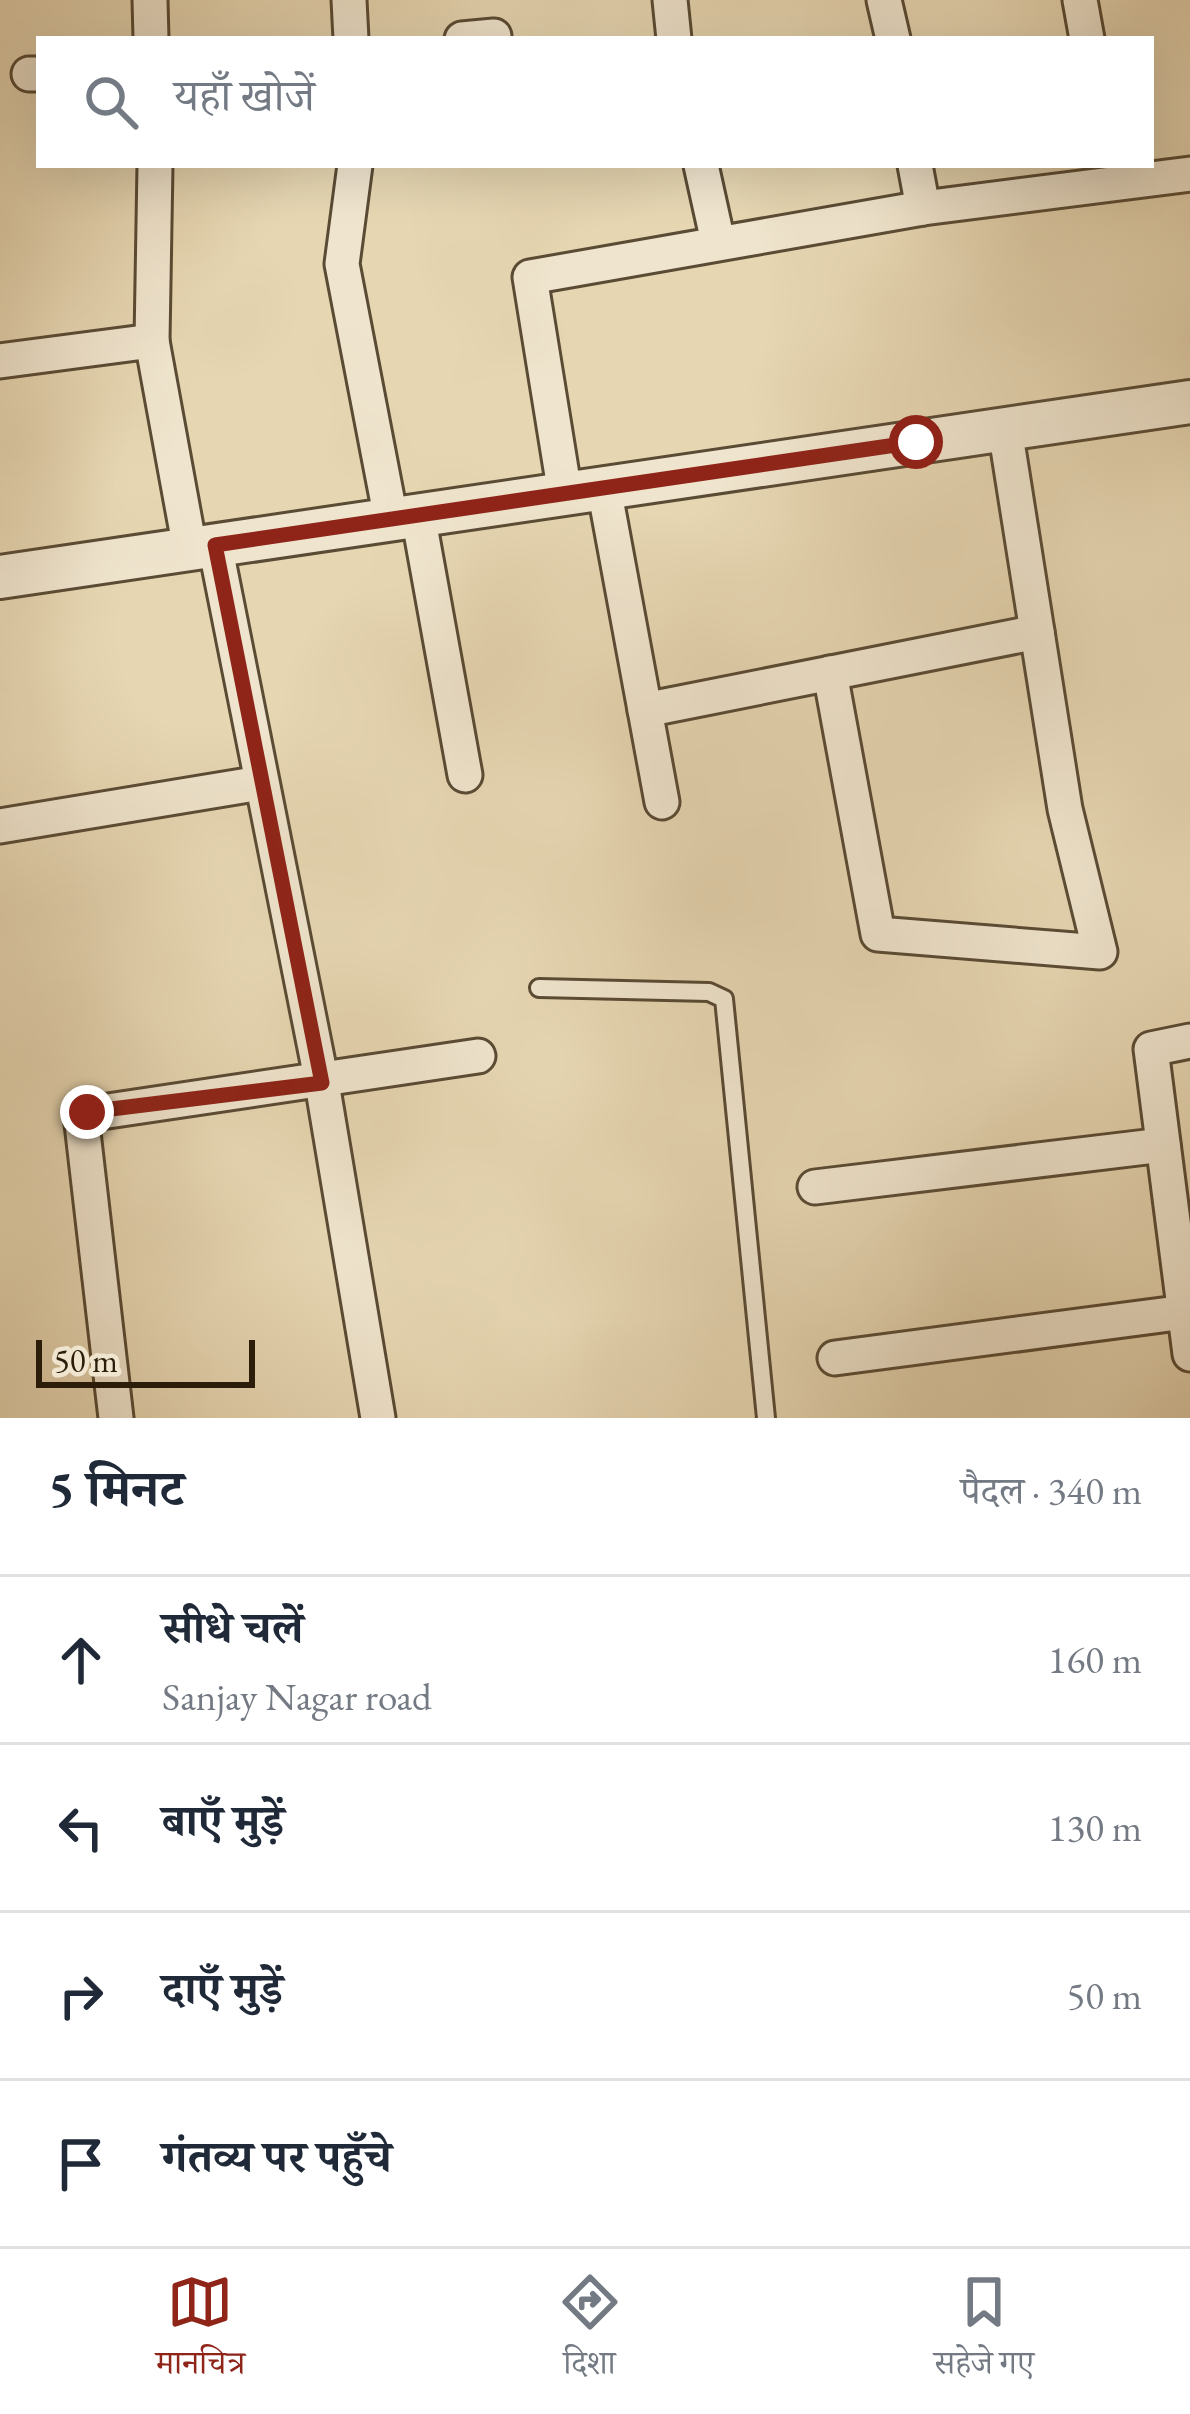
<!DOCTYPE html>
<html lang="hi">
<meta charset="utf-8">
<style>
:root{--surface:#fff;--page:#f2f2f3;--text:#1f2937;--muted:#747a83;--line:#e0e1e3;--accent:#8f2418}
body{margin:0;font-family:"EB Garamond","Noto Serif Devanagari",serif;background:var(--page);color:var(--text)}
.scale{position:absolute;left:36px;bottom:30px;width:219px;box-sizing:border-box;padding-left:12px;border:6px solid #2b1d0a;border-top:0;font-size:33px;line-height:42px;white-space:nowrap;color:#2b1d0a;-webkit-text-stroke:9px #efe4cd;paint-order:stroke}
.stop{position:absolute;width:36px;height:36px;margin:-27px;border:9px solid #8f2418;border-radius:50%;background:#fff}
.stop.end{background:#8f2418;border-color:#fff;box-shadow:0 3px 12px #0008}
.list{margin:0;padding:0;list-style:none}
h2{display:flex;justify-content:space-between;align-items:center;height:156px;margin:0;padding:0 48px;font-size:51px}
h2 small{font-size:39px;font-weight:400;color:var(--muted)}
.list li{display:grid;grid-template-columns:78px 1fr auto;gap:36px;align-items:center;box-sizing:border-box;height:168px;padding:0 48px;border-top:3px solid var(--line)}
.list b{display:block;font-size:45px;white-space:nowrap}
.list p{margin:0;font-size:39px;white-space:nowrap;color:var(--muted)}
.list em{font-size:39px;font-style:normal;color:var(--muted)}
.icon{flex:none;width:66px;height:66px;fill:none;stroke:currentColor;stroke-width:2;stroke-linecap:round;stroke-linejoin:round}
.map{position:relative;flex:none;width:1190px;height:1418px;overflow:hidden}
.search{position:absolute;background:var(--surface);box-shadow:0 12px 48px #0002;left:36px;right:36px;top:36px;height:132px;display:flex;align-items:center;gap:30px;box-sizing:border-box;padding:0 42px;border-radius:0px;color:var(--muted);font-size:45px}
.sheet{height:828px;background:var(--surface)}
nav{display:flex;justify-content:space-around;align-items:center;box-sizing:border-box;height:168px;border-top:3px solid var(--line);background:var(--surface);font-size:33px;color:var(--muted)}
nav a{display:grid;justify-items:center;gap:6px}
nav .on{color:var(--accent)}
.map>svg:first-child{display:block}
.lines{fill:none;stroke-linecap:round;stroke-linejoin:round}
.service-casing{stroke:#5a4b34;stroke-width:22}
.minor-casing{stroke:#5a4b34;stroke-width:39}
.tertiary-casing{stroke:#5a4b34;stroke-width:48}
.service{stroke:#efe4cd;stroke-width:16}
.minor{stroke:#efe4cd;stroke-width:33}
.tertiary{stroke:#efe4cd;stroke-width:42}
.route{stroke:#8f2418;stroke-width:15}
</style>
<div class="map">
<svg width="1190" height="1418" viewBox="0 0 1190 1418">
<rect width="100%" height="100%" fill="#e6d6b2"/>
<filter id="stains"><feTurbulence type="fractalNoise" baseFrequency=".00167" numOctaves="4"/><feColorMatrix values="0 0 0 0 .2 0 0 0 0 .09 0 0 0 0 .02 0 0 0 .5 -.17"/></filter>
<radialGradient id="worn" r=".72"><stop offset=".6" stop-color="#630" stop-opacity="0"/><stop offset="1" stop-color="#630" stop-opacity=".3"/></radialGradient>
<g class="lines">
<g class="service-casing">
<path id="service" d="M539,988l170,4 15,7 42,419"/>
</g>
<g class="minor-casing">
<g id="minor">
<path d="M150,0l1,39"/>
<path d="M349,0l2,39"/>
<path d="M670,0l4,39"/>
<path d="M884,0l9,39"/>
<path d="M1080,0l7,39"/>
<path d="M462,39l32,-3"/>
<path d="M29,74h10"/>
<path d="M155,165l-3,176 38,208"/>
<path d="M355,165l-13,99 49,255"/>
<path d="M701,165l17,77"/>
<path d="M915,165l8,43"/>
<path d="M0,361l152,-20"/>
<path d="M604,488l58,314"/>
<path d="M565,494l-35,-217 393,-69 267,-34"/>
<path d="M418,515l47,260"/>
<path d="M215,545l107,538 56,335"/>
<path d="M830,673l48,261 222,18 -35,-143 -60,-380"/>
<path d="M645,710l392,-78"/>
<path d="M0,826l260,-43"/>
<path d="M1190,1041l-39,8 39,305"/>
<path d="M815,1187l348,-42"/>
<path d="M835,1358l350,-46"/>
<path d="M116,1418l-35,-303 397,-59"/>
</g>
</g>
<g class="tertiary-casing">
<path id="tertiary" d="M0,577l1190,-175"/>
</g>
<use href="#service" class="service"/>
<use href="#minor" class="minor"/>
<use href="#tertiary" class="tertiary"/>
</g>
<g class="lines">
<path class="route" d="M87,1112l235,-29 -107,-538 701,-103"/>
</g>
<rect width="100%" height="100%" filter="url(#stains)"/>
<rect width="100%" height="100%" fill="url(#worn)"/>
</svg>
<div class="scale">50 m</div>
<div class="stop" style="left:916px;top:442px"></div>
<div class="stop end" style="left:87px;top:1112px"></div>
<div class="search"><svg class="icon" aria-label="search" viewBox="0 0 24 24"><circle cx="10" cy="10" r="6"/><path d="M15 15l6 6"/></svg>यहाँ खोजें</div>
</div>
<section class="sheet">
<h2>5 मिनट<small>पैदल · 340 m</small></h2>
<ul class="list">
<li><svg class="icon" aria-label="ahead" viewBox="0 0 24 24"><path d="M12 20V5M6 11l6-6 6 6"/></svg><div><b>सीधे चलें</b><p>Sanjay Nagar road</p></div><em>160 m</em></li>
<li><svg class="icon" aria-label="left" viewBox="0 0 24 24"><path d="M17 20v-9H6M10 6l-5 5 5 5"/></svg><div><b>बाएँ मुड़ें</b></div><em>130 m</em></li>
<li><svg class="icon" aria-label="right" viewBox="0 0 24 24"><path d="M7 20v-9h11M14 6l5 5-5 5"/></svg><div><b>दाएँ मुड़ें</b></div><em>50 m</em></li>
<li><svg class="icon" aria-label="arrive" viewBox="0 0 24 24"><path d="M6 21V4h12l-3 4 3 4H6"/></svg><div><b>गंतव्य पर पहुँचे</b></div></li>
</ul>
</section>
<nav>
<a class="on"><svg class="icon" aria-label="map" viewBox="0 0 24 24"><path d="M3 6l6-2 6 2 6-2v14l-6 2-6-2-6 2zM9 4v14M15 6v14"/></svg>मानचित्र</a>
<a><svg class="icon" aria-label="directions" viewBox="0 0 24 24"><path d="M12 3l9 9-9 9-9-9zM9 14v-3h6M13 9l2 2-2 2"/></svg>दिशा</a>
<a><svg class="icon" aria-label="saved" viewBox="0 0 24 24"><path d="M7 4h10v16l-5-4-5 4z"/></svg>सहेजे गए</a>
</nav>
